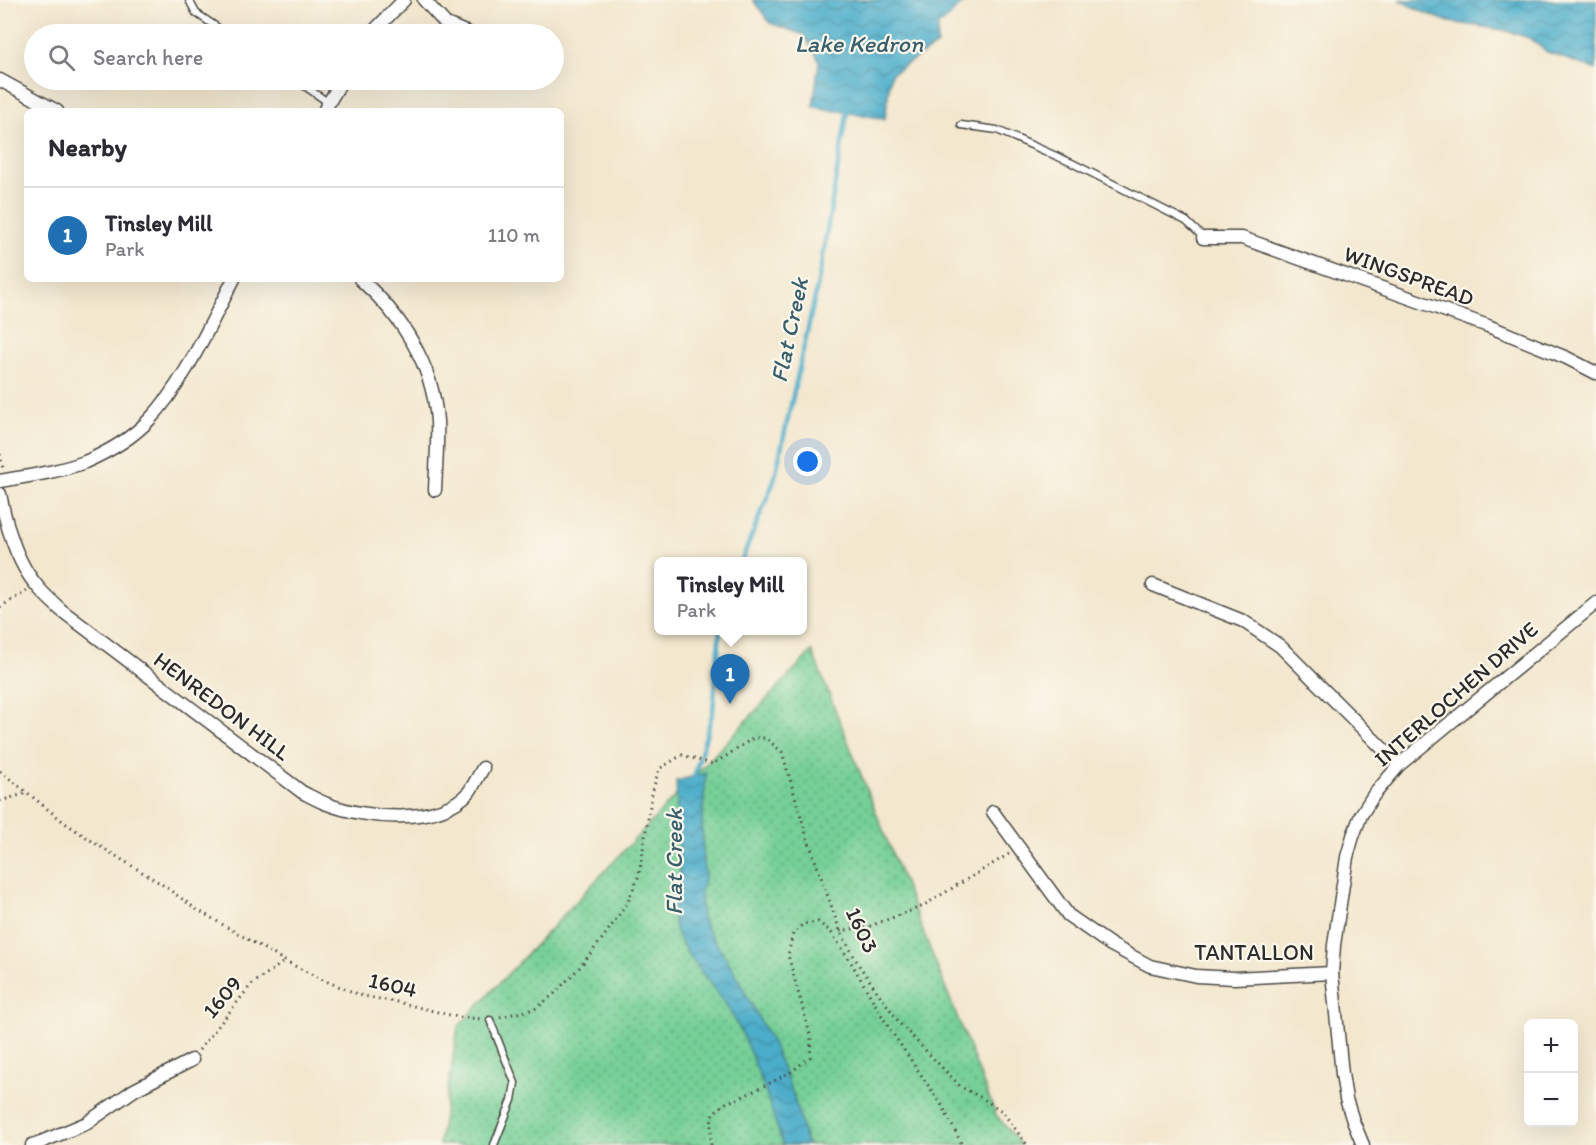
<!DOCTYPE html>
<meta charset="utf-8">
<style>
:root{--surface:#fff;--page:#f7f7f7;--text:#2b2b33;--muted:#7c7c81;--line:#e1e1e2;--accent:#1f6fb2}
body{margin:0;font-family:Itim,sans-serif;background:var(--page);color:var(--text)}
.controls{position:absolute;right:18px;bottom:18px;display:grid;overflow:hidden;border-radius:9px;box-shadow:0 6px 24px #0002}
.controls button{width:54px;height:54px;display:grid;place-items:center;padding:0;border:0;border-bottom:2px solid var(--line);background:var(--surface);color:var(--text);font:30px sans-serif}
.you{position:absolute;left:808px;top:462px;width:21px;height:21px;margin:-15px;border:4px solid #fff;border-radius:50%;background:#1a73e8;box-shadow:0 0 0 9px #1a73e833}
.badge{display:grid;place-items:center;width:39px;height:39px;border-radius:50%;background:var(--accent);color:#fff;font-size:20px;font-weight:700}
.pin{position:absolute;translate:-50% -50px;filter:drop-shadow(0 2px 3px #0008)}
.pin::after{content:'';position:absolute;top:32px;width:21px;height:18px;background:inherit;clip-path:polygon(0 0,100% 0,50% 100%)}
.popup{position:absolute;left:654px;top:557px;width:153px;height:78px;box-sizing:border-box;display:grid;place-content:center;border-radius:9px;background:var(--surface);filter:drop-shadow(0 2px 4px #0005);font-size:20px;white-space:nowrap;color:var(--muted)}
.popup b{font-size:22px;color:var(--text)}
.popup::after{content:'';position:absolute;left:50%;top:100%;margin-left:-12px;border:12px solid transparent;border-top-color:var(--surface)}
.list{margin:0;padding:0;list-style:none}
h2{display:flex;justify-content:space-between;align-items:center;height:78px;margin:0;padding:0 24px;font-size:26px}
h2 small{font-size:20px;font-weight:400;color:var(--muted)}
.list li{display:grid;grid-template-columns:39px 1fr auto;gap:18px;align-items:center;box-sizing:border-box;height:96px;padding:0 24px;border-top:2px solid var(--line)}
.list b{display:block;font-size:22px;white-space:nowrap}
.list p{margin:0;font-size:20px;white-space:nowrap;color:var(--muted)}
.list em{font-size:20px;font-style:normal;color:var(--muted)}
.icon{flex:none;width:33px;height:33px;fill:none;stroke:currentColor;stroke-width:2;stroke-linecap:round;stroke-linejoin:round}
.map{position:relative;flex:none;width:1596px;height:1145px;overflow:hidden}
.search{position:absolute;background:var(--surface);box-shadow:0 6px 24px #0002;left:24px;top:24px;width:540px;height:66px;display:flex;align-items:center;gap:15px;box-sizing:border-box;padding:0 21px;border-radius:33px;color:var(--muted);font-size:22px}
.panel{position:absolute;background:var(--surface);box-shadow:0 6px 24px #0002;left:24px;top:108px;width:540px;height:174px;border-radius:9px}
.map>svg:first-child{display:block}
.grass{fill:url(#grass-dots);stroke:#507d60;stroke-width:1.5}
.water{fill:url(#water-waves);stroke:#3b6c7a;stroke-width:1.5}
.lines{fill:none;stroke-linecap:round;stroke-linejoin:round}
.stream{stroke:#4badca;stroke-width:4.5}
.service-casing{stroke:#494743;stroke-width:9}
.minor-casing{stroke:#494743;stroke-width:15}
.path{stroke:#494743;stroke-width:3;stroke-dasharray:1.5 4.5;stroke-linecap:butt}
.service{stroke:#fff;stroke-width:6}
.minor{stroke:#fff;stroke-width:12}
.labels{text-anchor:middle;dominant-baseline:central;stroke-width:4.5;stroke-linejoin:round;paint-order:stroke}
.street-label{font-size:22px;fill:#2b2b2b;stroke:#fbf7ec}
.water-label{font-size:24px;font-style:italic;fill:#385f6b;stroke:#fbf7ec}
</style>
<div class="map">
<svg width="1596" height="1145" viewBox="0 0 1596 1145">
<defs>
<pattern id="grass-dots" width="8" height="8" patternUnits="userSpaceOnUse" patternTransform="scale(1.5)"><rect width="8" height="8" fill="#74cf96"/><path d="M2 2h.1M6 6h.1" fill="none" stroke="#5fa87b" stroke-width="1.8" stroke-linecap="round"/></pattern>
<pattern id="water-waves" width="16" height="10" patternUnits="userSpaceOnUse" patternTransform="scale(1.5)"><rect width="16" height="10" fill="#4badca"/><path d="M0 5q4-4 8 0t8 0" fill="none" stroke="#3f8da4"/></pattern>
</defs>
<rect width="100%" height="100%" fill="#fbf7ec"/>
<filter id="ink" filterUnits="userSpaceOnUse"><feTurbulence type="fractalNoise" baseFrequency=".0167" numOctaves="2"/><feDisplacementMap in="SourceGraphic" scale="12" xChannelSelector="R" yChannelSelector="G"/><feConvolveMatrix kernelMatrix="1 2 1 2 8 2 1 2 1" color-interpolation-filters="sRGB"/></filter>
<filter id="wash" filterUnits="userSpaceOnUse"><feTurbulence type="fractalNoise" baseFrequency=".008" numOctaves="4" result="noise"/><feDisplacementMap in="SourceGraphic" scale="24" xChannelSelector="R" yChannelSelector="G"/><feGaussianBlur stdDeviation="1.35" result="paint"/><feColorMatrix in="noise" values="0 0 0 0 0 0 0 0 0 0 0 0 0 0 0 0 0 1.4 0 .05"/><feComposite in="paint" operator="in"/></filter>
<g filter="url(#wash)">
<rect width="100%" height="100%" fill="#f3e7ce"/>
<path class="grass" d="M812,651l184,464 25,30h-582l19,-118z"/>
<g class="water">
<path d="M753,0h216l-10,6 -16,17 -5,2 -1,20 -46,29 -6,45 -72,-12 6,-46 -15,-26 -34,-12z"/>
<path d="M1399,0h197v70l-49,-18 -18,-14 -26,-8 -54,-8 -26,-10z"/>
<path d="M706,773l-4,49 1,41 2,11 -5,22 2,22 4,10 25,38 42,79 21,52 13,48h-24l-19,-58 -21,-52 -16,-29 -41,-55 -10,-19 -4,-22 1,-12 7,-21 -4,-96z"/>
</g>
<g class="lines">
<g class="stream">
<path d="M741,562l33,-81 44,-198 30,-175"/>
<path d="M693,781l20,-70 7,-81"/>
</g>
</g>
</g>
<g filter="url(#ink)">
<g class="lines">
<g class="service-casing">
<g id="service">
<path d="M189,0l7,13 31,21"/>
<path d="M296,80l33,23"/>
<path d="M961,125l36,5 75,33 114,58 17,16"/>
<path d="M490,1020l25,63 -3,17 -18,45"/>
</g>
</g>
<g class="minor-casing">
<g id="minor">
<path d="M424,0l22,24 24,10"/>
<path d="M371,34l33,-34"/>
<path d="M0,80l57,31"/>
<path d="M324,111l18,-31"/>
<path d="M1203,238h39l246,88 79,32 29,15"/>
<path d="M360,279c41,36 73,85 77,142 1,22 -1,46 -2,69"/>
<path d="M0,481c28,-5 58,-9 85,-19 23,-10 47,-24 64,-42 35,-36 61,-96 85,-141"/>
<path d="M0,494c6,31 16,68 37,92 7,9 16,16 24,24l241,182c8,4 17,9 25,12 39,15 111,22 142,-12 5,-7 10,-17 14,-24"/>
<path d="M1153,585l90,36 37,25 119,119"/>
<path d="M993,812l75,103 43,30 39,21 46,10 38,2 98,-5"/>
<path d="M32,1145l9,-3 46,-19 47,-33 58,-30"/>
<path d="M1363,1145l-10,-24 -7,-22 -4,-25 -10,-101 2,-28 13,-88 6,-21 8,-21 12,-19 26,-31 197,-162"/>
</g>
</g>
<g class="path">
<path d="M0,454l3,15"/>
<path d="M0,607l27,-16"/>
<path d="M0,771l65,52 33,22 62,38 36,26 89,52 38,19 40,16 34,6 61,15 24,2"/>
<path d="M0,801l27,-8"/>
<path d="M840,931l30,-5 51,-19 88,-53"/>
<path d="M500,1017l35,-8 19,-15 26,-27 25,-32 23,-33 11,-27 13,-82 7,-24 23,-14 30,9 14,-8 27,-18h13l16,14 24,82 34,97 20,36 41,58 60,62 19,10 22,14 25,34"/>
<path d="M199,1050l52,-65 34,-24"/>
<path d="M711,1145v-22l2,-10 13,-10 20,-8 45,-23 19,-15 1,-19 -23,-83 5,-21 10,-10 15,-2 13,10 18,27 40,69 54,79 19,38"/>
</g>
<use href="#service" class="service"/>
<use href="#minor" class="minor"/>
</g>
</g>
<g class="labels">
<g class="street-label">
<text transform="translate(1409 276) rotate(20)">WINGSPREAD</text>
<text transform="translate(1456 694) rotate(-41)">INTERLOCHEN DRIVE</text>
<text transform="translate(222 706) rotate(37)">HENREDON HILL</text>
<text transform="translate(862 930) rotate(65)">1603</text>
<text x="1254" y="952">TANTALLON</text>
<text transform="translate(393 985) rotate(13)">1604</text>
<text transform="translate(222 997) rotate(-50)">1609</text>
</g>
<g class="water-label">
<text x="859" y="43">Lake Kedron</text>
<text transform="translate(789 330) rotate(-78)">Flat Creek</text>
<text transform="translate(673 862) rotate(-90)">Flat Creek</text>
</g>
</g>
</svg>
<div class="controls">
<button>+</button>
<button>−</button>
</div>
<div class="you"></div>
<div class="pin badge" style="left:730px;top:704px">1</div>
<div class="popup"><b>Tinsley Mill</b>Park</div>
<div class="search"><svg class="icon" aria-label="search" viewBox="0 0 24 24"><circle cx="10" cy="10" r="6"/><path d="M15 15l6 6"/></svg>Search here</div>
<section class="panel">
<h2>Nearby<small></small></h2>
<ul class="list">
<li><span class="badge">1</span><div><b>Tinsley Mill</b><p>Park</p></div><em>110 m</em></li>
</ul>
</section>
</div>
